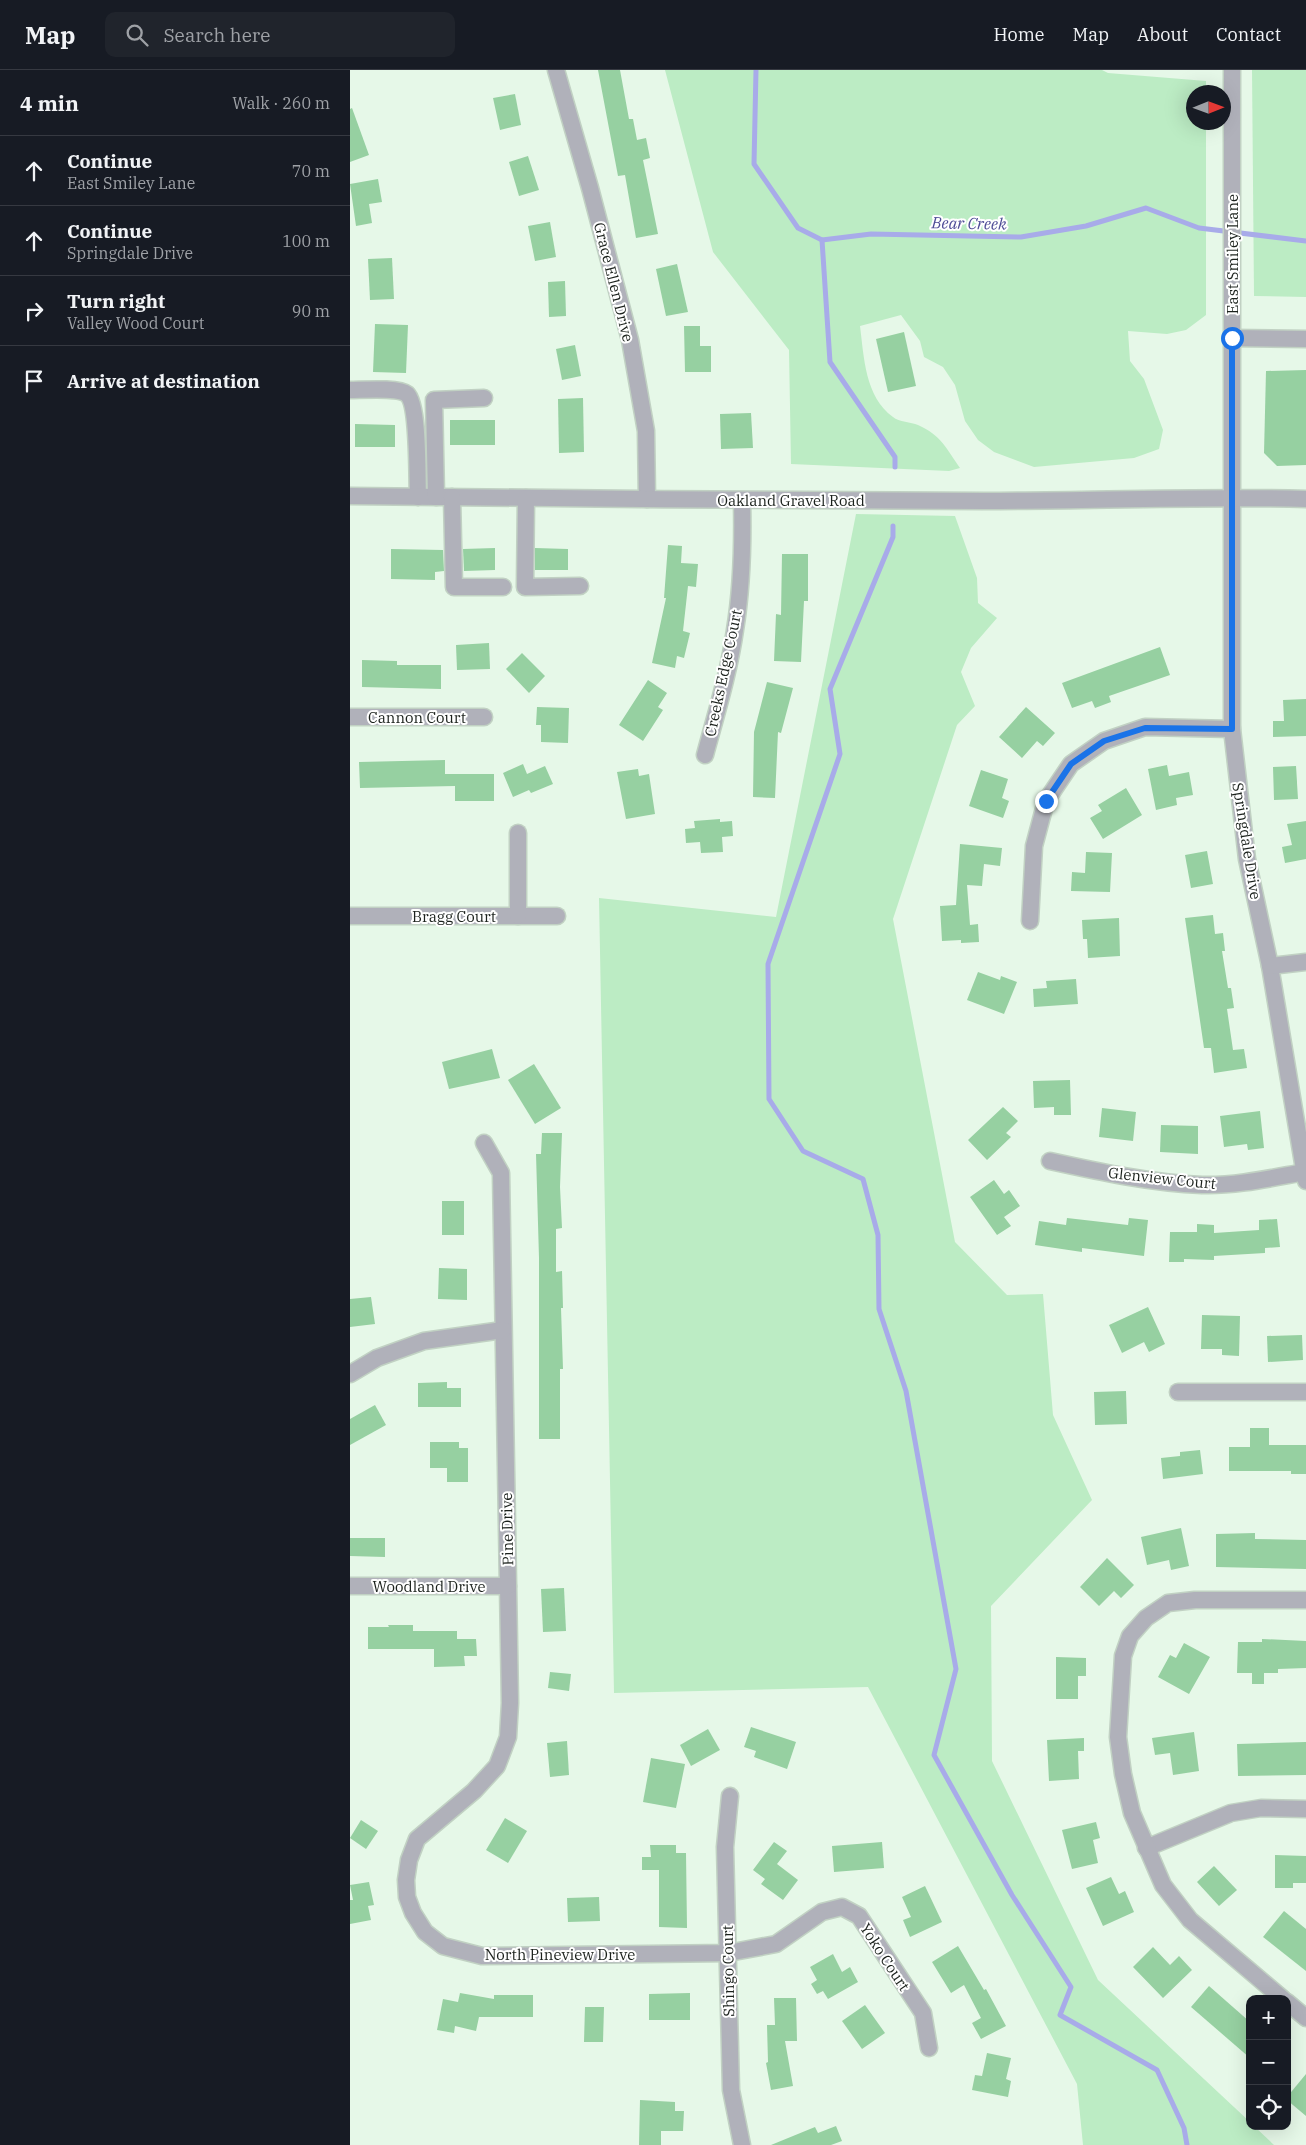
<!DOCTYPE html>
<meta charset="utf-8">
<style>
:root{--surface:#171b24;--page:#20242c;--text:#f1f3f6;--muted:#9ea1a6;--line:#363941}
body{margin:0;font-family:"IBM Plex Serif",serif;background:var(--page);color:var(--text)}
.controls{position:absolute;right:15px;bottom:15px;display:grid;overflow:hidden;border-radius:10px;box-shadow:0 5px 20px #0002}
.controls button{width:45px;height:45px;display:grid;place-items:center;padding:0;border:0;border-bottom:1px solid var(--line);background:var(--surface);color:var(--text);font:25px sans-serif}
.compass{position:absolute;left:836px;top:15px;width:45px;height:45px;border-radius:50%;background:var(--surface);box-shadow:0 5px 20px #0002;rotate:89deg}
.stop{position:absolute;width:15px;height:15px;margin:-11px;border:4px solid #1a73e8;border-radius:50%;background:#fff}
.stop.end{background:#1a73e8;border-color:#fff;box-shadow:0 1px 5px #0008}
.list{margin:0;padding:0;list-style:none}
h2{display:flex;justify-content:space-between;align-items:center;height:65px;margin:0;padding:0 20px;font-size:21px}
h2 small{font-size:16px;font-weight:400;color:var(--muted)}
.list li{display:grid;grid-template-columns:32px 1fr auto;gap:15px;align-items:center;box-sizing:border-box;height:70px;padding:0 20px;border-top:1px solid var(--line)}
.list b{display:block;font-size:19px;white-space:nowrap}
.list p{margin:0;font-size:16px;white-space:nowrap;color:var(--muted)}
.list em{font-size:16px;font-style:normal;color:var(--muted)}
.icon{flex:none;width:28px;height:28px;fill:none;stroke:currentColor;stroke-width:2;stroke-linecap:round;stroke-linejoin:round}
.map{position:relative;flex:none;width:956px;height:2075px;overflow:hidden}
header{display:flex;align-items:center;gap:30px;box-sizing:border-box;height:70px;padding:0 25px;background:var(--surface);border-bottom:1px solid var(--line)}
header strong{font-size:24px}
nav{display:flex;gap:28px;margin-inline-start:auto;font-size:18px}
.search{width:350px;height:45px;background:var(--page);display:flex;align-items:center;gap:12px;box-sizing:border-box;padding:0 18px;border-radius:10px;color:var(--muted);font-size:19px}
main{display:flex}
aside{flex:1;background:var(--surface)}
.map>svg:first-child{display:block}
.green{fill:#bcecc4}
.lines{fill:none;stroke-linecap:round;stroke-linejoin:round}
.stream{stroke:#a8abe9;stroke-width:5}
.building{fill:#96d0a1}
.minor-casing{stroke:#c1d1c3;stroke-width:19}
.minor{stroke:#b0b1ba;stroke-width:16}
.route{stroke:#1a73e8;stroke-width:6}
.labels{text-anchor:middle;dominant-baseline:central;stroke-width:4;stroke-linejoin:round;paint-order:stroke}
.street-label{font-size:15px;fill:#1b211c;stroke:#fff}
.water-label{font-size:16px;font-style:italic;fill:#4e4c96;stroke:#fff}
</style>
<header>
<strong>Map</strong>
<div class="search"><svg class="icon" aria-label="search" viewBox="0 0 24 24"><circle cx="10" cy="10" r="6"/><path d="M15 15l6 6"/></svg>Search here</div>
<nav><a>Home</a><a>Map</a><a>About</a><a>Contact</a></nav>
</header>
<main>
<aside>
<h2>4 min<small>Walk · 260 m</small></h2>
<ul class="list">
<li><svg class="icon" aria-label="ahead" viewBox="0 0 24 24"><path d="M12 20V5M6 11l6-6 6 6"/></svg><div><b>Continue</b><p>East Smiley Lane</p></div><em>70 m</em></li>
<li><svg class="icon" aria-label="ahead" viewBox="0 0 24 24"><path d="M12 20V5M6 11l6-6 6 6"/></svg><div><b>Continue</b><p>Springdale Drive</p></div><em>100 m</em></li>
<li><svg class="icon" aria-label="right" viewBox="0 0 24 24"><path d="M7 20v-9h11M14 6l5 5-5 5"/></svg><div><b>Turn right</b><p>Valley Wood Court</p></div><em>90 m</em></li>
<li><svg class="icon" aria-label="arrive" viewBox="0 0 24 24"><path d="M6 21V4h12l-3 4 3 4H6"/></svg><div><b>Arrive at destination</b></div></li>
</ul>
</aside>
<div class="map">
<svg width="956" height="2075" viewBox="0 0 956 2075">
<rect width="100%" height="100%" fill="#e6f8e8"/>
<g class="green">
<path d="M315,0h437l6,3 98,8v11h-12v30l12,1v192l-20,15 -19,4 -39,-3 2,30 14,18 19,51 -4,19 -25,9 -100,9 -40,-15 -16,-12 -13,-19 -10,-36 -12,-18 -19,-10 -4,-16 -19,-26 -41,11c4,31 5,71 33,91 6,5 18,5 25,8 23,10 28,23 42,43l-11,3 -158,-7 -2,-114 -76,-98z"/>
<path d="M902,0h54v227l-52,-1z"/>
<path d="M506,444l99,2 22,62 1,25 19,15 -26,30 -10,24 14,34 -18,19 -64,194 62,323 52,53 36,-1 10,121 39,85 -101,106 1,155 106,219 152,142v4h4l20,19h-191l-6,-61 -209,-397 -254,6 -15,-795 177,19z"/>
</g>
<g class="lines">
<g class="stream">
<path d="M406,0l-2,94 44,64 24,12 49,-6 150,3 65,-11 60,-18 53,20 107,13"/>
<path d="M472,170l8,122 65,95v10"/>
<path d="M543,456v11l-63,152 10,65 -72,210 1,135 34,52 60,28 15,56 1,74 27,82 50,278 -22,86 78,140 59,92 -11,28 97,55 27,58 3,17"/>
</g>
</g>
<g class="building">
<path d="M248,0h22l9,49h4l4,21 9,-2 4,20 -7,2 15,74 -22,4 -11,-63 -7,1z"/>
<path d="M165,24l6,31 -21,5 -7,-32z"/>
<path d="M2,38l17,47 -19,7v-53z"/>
<path d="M178,86l11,34 -20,6 -10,-34z"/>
<path d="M28,109l4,23 -13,2 3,19 -16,3 -6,-42z"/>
<path d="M200,152l6,35 -21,4 -7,-35z"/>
<path d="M42,188l2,41 -24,1 -2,-41z"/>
<path d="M327,194l11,48 -22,4 -10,-47z"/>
<path d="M215,211l1,35 -17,1 -1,-35z"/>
<path d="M25,254l33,1 -2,48 -33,-1z"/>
<path d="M334,256h16v20h11v26h-26z"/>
<path d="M554,262l12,54 -28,6 -12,-53z"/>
<path d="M225,275l6,31 -19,4 -6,-31z"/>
<path d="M956,300v95l-29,1 -13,-13 2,-82z"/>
<path d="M233,328l1,54 -25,1 -1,-54z"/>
<path d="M401,343l2,35 -32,1 -1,-35z"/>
<rect x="100" y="350" width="45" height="25"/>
<path d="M5,354l40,1v22h-40z"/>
<path d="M318,475l14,1 -1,17 17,1 -2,23 -8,-1 -5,45 7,2 -6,25 -7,-2 -2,12 -23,-5 14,-65h-2z"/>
<path d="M145,478v22l-31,1 -1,-22z"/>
<path d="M185,478l33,1v21h-33z"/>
<path d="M41,479l52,1 1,21 -9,1v8l-44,-1z"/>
<path d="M432,484h26v47h-4l-3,61 -27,-1 2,-47 5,1z"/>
<path d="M139,573l1,26 -33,1 -1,-25z"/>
<path d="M810,577l10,28 -61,21 2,6 -16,6 -3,-7 -20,7 -10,-25z"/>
<path d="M172,583l23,23 -16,17 -23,-24z"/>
<path d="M12,590l35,1v4h44v24l-79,-2z"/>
<path d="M298,610l19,13 -9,14 5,3 -20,31 -24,-16z"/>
<path d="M417,612l26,6 -12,45 -3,-1 -3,66 -22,-1 1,-65z"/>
<path d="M956,629v37l-33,1v-16h11l-1,-21z"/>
<path d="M187,637l32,1 -1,35 -27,-1v-17h-5z"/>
<path d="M676,637l29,26 -12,13 -6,-5 -15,17 -23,-21z"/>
<path d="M95,690v14h49v27h-39v-15l-95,2 -1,-26z"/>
<path d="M173,694l4,10 18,-8 8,18 -22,9 -2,-3 -16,7 -10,-24z"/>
<path d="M817,695l2,11 20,-4 4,23 -17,3 1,7 -21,5 -8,-41z"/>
<path d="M946,696l2,33 -24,1 -1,-33z"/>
<path d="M288,699l1,7 10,-2 6,40 -29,5 -9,-47z"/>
<path d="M631,700l27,9 -6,19 7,3 -6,17 -34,-12z"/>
<path d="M776,718l16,27 -39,24 -13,-21 12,-7 -4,-6z"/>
<path d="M370,749v3l12,-1 1,15 -11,1 1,15 -22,1 -1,-11 -14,1 -1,-14 10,-1 -1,-7z"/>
<path d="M956,751v38l-21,4 -3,-16 10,-2 -5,-21z"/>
<path d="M610,774l42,4 -2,18 -16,-2 -2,22 -15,-1 3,40 8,-1 1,18 -18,1v-3l-19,1 -2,-35 16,-1z"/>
<path d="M857,781l6,33 -22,4 -6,-33z"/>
<path d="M736,782l26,1 -2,39 -39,-1 1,-19 13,1z"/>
<path d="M863,845l2,19 8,-1 2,18h-3l6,37h3l3,20 -7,1 6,41 11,-1 3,19 -33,5 -3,-25h-7l-19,-130z"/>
<path d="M769,848l1,38 -32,2 -1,-19h-4l-1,-19z"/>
<path d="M628,902l22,8 1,-4 16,6 -13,32 -37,-14z"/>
<path d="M726,909l2,25 -44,3 -1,-18 14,-1 -1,-7z"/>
<path d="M142,979l8,29 -51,11 -7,-27z"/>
<path d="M184,994l27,44 -26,16 -27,-44z"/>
<path d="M720,1010l1,35h-17v-8l-20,1 -1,-27z"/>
<path d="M653,1037l15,14 -12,12 5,4 -24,23 -19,-20z"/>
<path d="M752,1038l34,4 -3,29 -34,-4z"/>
<path d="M910,1041l4,37 -16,2 -1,-6 -23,3 -4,-31z"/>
<path d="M811,1055l37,1v28l-38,-2z"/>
<path d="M192,1063h20l-2,54 2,41 -6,1v43l6,-1 1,37h-2l2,61h-3v70h-21v-181l-3,-104h5z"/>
<path d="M644,1110l10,14 5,-4 11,16 -16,11 7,9 -14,9 -27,-38z"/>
<rect x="92" y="1131" width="22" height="34"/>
<path d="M717,1148l61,7 1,-7 19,2 -4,36 -62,-8v4l-47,-7 4,-24 27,4z"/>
<path d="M927,1149l3,28 -15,1v5l-51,3v4l-30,-1v3h-15l1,-30h27v-8l17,1v8l45,-3v-10z"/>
<path d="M89,1198l28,1v31l-29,-1z"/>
<path d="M21,1227l4,27 -25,3v-28z"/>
<path d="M798,1237l17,37 -16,8 -5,-10 -22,11 -13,-28z"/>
<path d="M852,1245l38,1 -1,40 -17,-1v-6h-21z"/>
<path d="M952,1265l1,25 -35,2 -1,-26z"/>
<path d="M97,1312v6h14v19h-43v-24z"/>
<path d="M776,1321l1,33 -32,1 -1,-33z"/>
<path d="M25,1335l11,20 -36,20v-26z"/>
<path d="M900,1358h19v17h37v29h-15v-3h-62v-24h21z"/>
<path d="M80,1372h29v6h9v34h-21v-14h-17z"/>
<path d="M850,1380l3,24 -40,5 -2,-21 19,-2v-4z"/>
<path d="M831,1458l8,38 -18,4 -2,-10 -22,5 -6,-28z"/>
<path d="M905,1463v6l51,1v29l-90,-2v-33z"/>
<path d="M0,1468h35v19l-35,-1z"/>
<path d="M757,1488l27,27 -13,13 -7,-7 -15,15 -19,-19z"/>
<path d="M214,1518l2,43 -23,1 -2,-43z"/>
<path d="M38,1555h25v6h44v8h19l1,17h-13l1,10 -31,1v-18h-66v-22h21z"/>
<path d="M912,1569l44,2v27l-28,1v4h-14v11h-12v-11h-15l1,-31h24z"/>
<path d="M834,1573l26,14 -21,37 -31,-17 12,-22 6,3z"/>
<path d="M706,1587l30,1v18h-8v23h-22z"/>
<path d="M200,1602l21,2 -2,17 -21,-3z"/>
<path d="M401,1657l45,15 -9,27 -33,-12 2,-6 -12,-4z"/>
<path d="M358,1659l12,21 -29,16 -11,-21z"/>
<path d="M844,1662l5,39 -26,4 -3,-22 -15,2 -3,-17z"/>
<path d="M734,1668v13h-6l1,28 -30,2 -2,-41z"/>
<path d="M217,1671l2,34 -19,2 -3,-34z"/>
<path d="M956,1672v33l-68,1 -1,-32z"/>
<path d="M301,1688l34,6 -9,44 -33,-6z"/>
<path d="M155,1748l22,13 -19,32 -22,-13z"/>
<path d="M11,1750l17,11 -12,18 -16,-11z"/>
<path d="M746,1752l4,16 -7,2 5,23 -26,6 -10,-39z"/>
<path d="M424,1772l13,9 -10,13 21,16 -15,20 -22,-16 4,-5 -12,-9z"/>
<path d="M532,1772l2,26 -50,4 -2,-26z"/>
<path d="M300,1775h26v8h10l1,75 -28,-1v-57h-17v-13h9z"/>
<path d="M925,1785l31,1v27h-13v5h-18z"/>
<path d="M864,1796l23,24 -18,16 -22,-24z"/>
<path d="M761,1807l8,17 6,-3 9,21 -31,14 -17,-38z"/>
<path d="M19,1812l5,23 -6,1 3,14 -21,4v-24h3l-3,-15z"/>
<path d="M575,1816l17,36 -32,15 -7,-17 8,-3 -9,-20z"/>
<path d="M249,1827l1,24 -32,1 -1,-24z"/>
<path d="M934,1841l22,18v42l-43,-34z"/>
<path d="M608,1876l26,44 2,-1 20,37 -25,13 -9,-16 9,-5 -17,-33 -13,8 -19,-31z"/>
<path d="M803,1877l17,18 9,-9 13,14 -29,28 -30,-31z"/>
<path d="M483,1884l9,18 8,-5 8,15 -30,17 -5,-8 -6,3 -6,-10 6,-4 -7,-13z"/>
<path d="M859,1916l41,36v36l-59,-51z"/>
<path d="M110,1923l34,6v-4h39v22h-54l-3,14 -21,-5 -1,7 -17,-3 6,-31 15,3z"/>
<path d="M340,1923v27h-41v-26z"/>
<path d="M424,1928h22l1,43h-12l8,45 -22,4 -5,-27 2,-1 -1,-37h8z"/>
<path d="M515,1935l20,28 -23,16 -20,-28z"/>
<path d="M235,1937h19l-1,35h-19z"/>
<path d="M637,1983l24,5 -5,21 5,2 -3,16 -36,-7 3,-15 7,1z"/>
<path d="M956,2004v42l-19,-16v-3z"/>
<path d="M290,2030l35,2v9h9l-1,20h-22v14h-22z"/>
<path d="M486,2056l6,15 -11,4h-60l44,-18 3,6z"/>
</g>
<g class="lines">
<g class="minor-casing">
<g id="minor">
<path d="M206,0l34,118 40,152 16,91 1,68"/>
<path d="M882,0v659l15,130 23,107 36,215"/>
<path d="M882,268l74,1"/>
<path d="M0,320c12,0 48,-3 57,4 12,11 10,84 11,103"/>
<path d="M0,426c211,2 423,5 634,5 107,0 215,-5 322,-2"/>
<path d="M86,427l-2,-97 50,-2"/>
<path d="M102,427l2,90h49"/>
<path d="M176,428l-1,89 55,-1"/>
<path d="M0,647h134"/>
<path d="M355,685c11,-41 24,-83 30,-125 7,-43 8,-87 7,-129"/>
<path d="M0,846h207"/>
<path d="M168,846v-83"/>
<path d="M680,851l4,-75 12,-45 25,-37 33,-23 41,-14 87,2"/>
<path d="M920,896l36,-4"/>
<path d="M134,1073l17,30 9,530 -2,34 -11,29 -23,25 -57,48 -8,21 -3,20 1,17 6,16 12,19 18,14 39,10 246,-3 48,-9 46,-32 20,-5 17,9 64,97 6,35"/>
<path d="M700,1091c50,11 101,22 152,24 34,1 69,-7 103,-13"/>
<path d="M0,1304l27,-16 47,-17 79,-11"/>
<path d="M828,1322h128"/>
<path d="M0,1516h158"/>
<path d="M380,1726l-5,51 6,243 11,55"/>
<path d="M796,1778l85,-35 30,-5 45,1"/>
<path d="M933,1929l-93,-79 -27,-35 -31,-72 -9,-39 -5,-37 5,-81 7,-20 16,-18 22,-15 27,-3h111"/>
<path d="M937,1932l19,16"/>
</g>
</g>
<use href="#minor" class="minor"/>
</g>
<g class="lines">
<path class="route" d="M696,731l25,-37 33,-23 41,-13 87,1v-391"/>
</g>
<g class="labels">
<g class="street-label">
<text transform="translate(882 184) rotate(-90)">East Smiley Lane</text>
<text transform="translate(264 212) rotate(76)">Grace Ellen Drive</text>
<text x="441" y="430">Oakland Gravel Road</text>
<text transform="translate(373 603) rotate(-78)">Creeks Edge Court</text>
<text x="67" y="647">Cannon Court</text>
<text transform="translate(897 771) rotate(81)">Springdale Drive</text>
<text x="104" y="846">Bragg Court</text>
<text transform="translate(812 1108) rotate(6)">Glenview Court</text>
<text transform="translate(157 1459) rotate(-91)">Pine Drive</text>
<text x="79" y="1516">Woodland Drive</text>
<text x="210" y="1884">North Pineview Drive</text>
<text transform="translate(535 1887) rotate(57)">Yoko Court</text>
<text transform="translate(378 1901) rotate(-91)">Shingo Court</text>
</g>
<g class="water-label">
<text transform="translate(619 153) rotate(1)">Bear Creek</text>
</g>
</g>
</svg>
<div class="controls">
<button>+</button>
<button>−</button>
<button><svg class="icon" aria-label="locate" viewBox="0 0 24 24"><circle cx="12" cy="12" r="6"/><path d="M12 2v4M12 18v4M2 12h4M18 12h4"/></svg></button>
</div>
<svg class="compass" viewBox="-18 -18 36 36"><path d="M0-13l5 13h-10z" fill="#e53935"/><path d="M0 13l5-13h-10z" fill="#9ea1a6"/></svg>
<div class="stop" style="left:882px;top:268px"></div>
<div class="stop end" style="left:696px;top:731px"></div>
</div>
</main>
